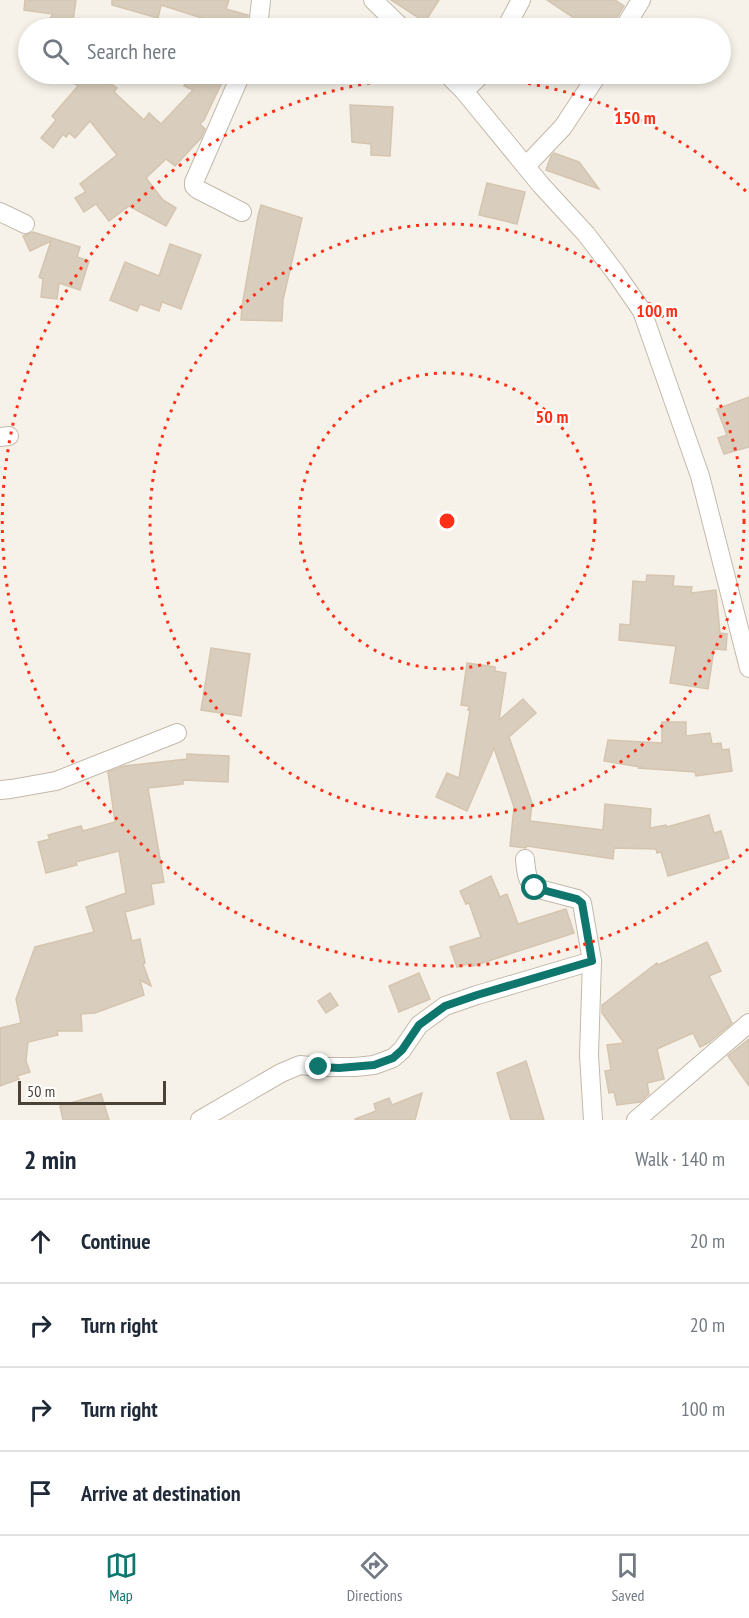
<!DOCTYPE html>
<meta charset="utf-8">
<style>
:root{--surface:#fff;--page:#f6f6f7;--text:#1f2937;--muted:#747a83;--line:#e0e1e3;--accent:#0f766e}
body{margin:0;font-family:"PT Sans Narrow",sans-serif;background:var(--page);color:var(--text)}
.scale{position:absolute;left:18px;bottom:15px;width:148px;box-sizing:border-box;padding-left:6px;border:3px solid #4b4236;border-top:0;font-size:16px;line-height:21px;white-space:nowrap;color:#4b4236;-webkit-text-stroke:4px #fff;paint-order:stroke}
.stop{position:absolute;width:18px;height:18px;margin:-14px;border:4px solid #0f766e;border-radius:50%;background:#fff}
.stop.end{background:#0f766e;border-color:#fff;box-shadow:0 2px 6px #0008}
.list{margin:0;padding:0;list-style:none}
h2{display:flex;justify-content:space-between;align-items:center;height:78px;margin:0;padding:0 24px;font-size:26px}
h2 small{font-size:20px;font-weight:400;color:var(--muted)}
.list li{display:grid;grid-template-columns:39px 1fr auto;gap:18px;align-items:center;box-sizing:border-box;height:84px;padding:0 24px;border-top:2px solid var(--line)}
.list b{display:block;font-size:22px;white-space:nowrap}
.list em{font-size:20px;font-style:normal;color:var(--muted)}
.icon{flex:none;width:33px;height:33px;fill:none;stroke:currentColor;stroke-width:2;stroke-linecap:round;stroke-linejoin:round}
.map{position:relative;flex:none;width:749px;height:1120px;overflow:hidden}
.search{position:absolute;background:var(--surface);box-shadow:0 3px 9px #0003;left:18px;right:18px;top:18px;height:66px;display:flex;align-items:center;gap:15px;box-sizing:border-box;padding:0 21px;border-radius:33px;color:var(--muted);font-size:22px}
.sheet{height:414px;background:var(--surface)}
nav{display:flex;justify-content:space-around;align-items:center;box-sizing:border-box;height:84px;border-top:2px solid var(--line);background:var(--surface);font-size:16px;color:var(--muted)}
nav a{display:grid;justify-items:center;gap:3px}
nav .on{color:var(--accent)}
.map>svg:first-child{display:block}
.building{fill:#d9cdbd;stroke:#d5c5af;stroke-width:1.5}
.lines{fill:none;stroke-linecap:round;stroke-linejoin:round}
.street-casing{stroke:#c3b9aa;stroke-width:20}
.street{stroke:#fff;stroke-width:18}
.route{stroke:#0f766e;stroke-width:8}
.ring{fill:none;stroke:#ff3017;stroke-width:3;stroke-dasharray:3 6}
.centre{fill:#ff3017;stroke:#fff;stroke-width:3}
.ring-label{font-size:18px;text-anchor:middle;font-weight:bold;fill:#ff3017;stroke:#fff;stroke-width:4.5;stroke-linejoin:round;paint-order:stroke}
</style>
<div class="map">
<svg width="749" height="1120" viewBox="0 0 749 1120">
<rect width="100%" height="100%" fill="#f6f2e9"/>
<g class="building">
<path d="M25,0h51l-4,28h-28l9,-14 -29,-4z"/>
<path d="M112,0h117l-3,9 22,6 -1,13h-42l3,-8 -47,-15 -3,13 -46,-13z"/>
<path d="M391,0h48l-14,22z"/>
<path d="M547,0h68l9,6 -10,16 -1,6h-24z"/>
<path d="M82,74h14l21,14 -3,4 30,28 5,-7 12,11 32,-34 -9,-4 6,-12h36l-22,46 -4,4 5,5 -4,9 -26,28 -9,-7 -20,19 17,22 13,8 -10,18 -37,-20 -20,15 -13,-17 -12,8 -9,-14 11,-6 -6,-8 37,-29 -27,-34 -15,17 -6,-5 -3,4 -3,-3 -10,14 -12,-10 15,-18 -4,-4 26,-30 -3,-2z"/>
<path d="M350,105l43,2 -3,49 -19,-1v-11l-19,-2z"/>
<path d="M554,153l25,9 20,27 -53,-19 5,-14z"/>
<path d="M487,183l38,9 -8,32 -38,-9z"/>
<path d="M261,205l41,13 -19,82 -1,21 -41,-1 1,-14 16,-90z"/>
<path d="M33,232l47,15 -3,10 12,4 -9,29 -21,-7 -2,16 -16,-2 2,-18 -4,-2 12,-36 -21,10 -7,-15z"/>
<path d="M170,244l31,11 -20,54 -19,-7 -3,9 -19,-7 -3,7 -27,-11 15,-38 34,14z"/>
<path d="M749,397v50l-25,7 -6,-16 9,-3 -10,-26z"/>
<path d="M647,575l27,1 -1,10 19,1 -1,6 25,-3 4,43 7,1 -1,16 -12,-1 -6,40 -38,-6 6,-37 -57,-6 1,-16 10,1 3,-44 13,1z"/>
<path d="M211,648l39,6 -9,62 -40,-6z"/>
<path d="M467,663l28,4v4l11,2 -7,47 24,-21 13,14 -27,24 23,66 -2,18 73,9 2,-26 46,5 -1,19 16,-3 1,2 42,-12 5,18 7,-2 8,27 -61,18 -7,-24 -4,1 -1,-4 -42,-1 -1,11 -86,-13 -1,2 -16,-2 4,-39 -20,-59 -27,63 -31,-14 11,-24 12,5 11,-68h-2l1,-4 -8,-1z"/>
<path d="M662,722h24v14l24,-3 2,11 9,-1 1,7 7,-1 3,22 -36,5 -1,-4 -56,-4 1,-1 -36,-6 4,-21 54,3z"/>
<path d="M187,754l42,2 -1,26 -45,-2v4l-35,4 16,94 -13,2 3,20 -29,8 7,29 8,-2 5,24 -2,1 8,22 -11,-6 4,15 -49,18 -14,1 1,17h-25l1,4 -30,7 -2,19 4,11 -13,4 2,3 -19,7v-58l21,-5 -5,-24 19,-52 59,-15 -8,-25 40,-14 -7,-42 -43,11 1,3 -31,8 -8,-31 12,-3 -2,-4 33,-9 2,5 32,-9 -7,-50 16,-6 63,-7z"/>
<path d="M491,876l9,21 7,-3 11,30 48,-15 8,24 -101,33 -2,-3 -14,4 -7,-20 31,-10 -12,-34 -3,1 -6,-13z"/>
<path d="M707,942l14,29 -12,5 23,47 -24,20 -8,4 -7,-14 -36,16 7,30 -17,4 2,11 -9,8 -23,3 -3,-13 -5,1 -4,-22 6,-1 -4,-25 17,-2 -22,-30v-8l55,-42 1,2z"/>
<path d="M419,973l11,26 -31,13 -10,-26z"/>
<path d="M330,993l8,12 -12,8 -8,-12z"/>
<path d="M749,1039v47l-21,-30z"/>
<path d="M526,1061l18,59h-33l-14,-47z"/>
<path d="M422,1093l-7,27h-59l-1,-1 21,-8 -2,-7 15,-6 3,7z"/>
<path d="M101,1094l8,26h-46l-3,-14z"/>
</g>
<g class="lines">
<g class="street-casing">
<g id="street">
<path d="M373,0l29,28"/>
<path d="M258,28l3,-28"/>
<path d="M506,28l15,-28"/>
<path d="M624,28l17,-28"/>
<path d="M241,74l-47,108v4l3,3 45,23"/>
<path d="M447,74l17,17 77,94 45,49 29,38 27,39 58,165 49,192"/>
<path d="M464,91l15,-14 3,-3"/>
<path d="M526,166l37,-39 35,-53"/>
<path d="M0,212l25,12"/>
<path d="M0,437l9,-1"/>
<path d="M0,790l11,-1 45,-8 121,-48"/>
<path d="M525,859c1,10 1,21 10,29l42,11 5,4 10,58 -3,94 4,65"/>
<path d="M200,1120l81,-47 19,-8 19,2h36l19,-2 19,-7 9,-8 17,-25 26,-19 32,-11 115,-34"/>
<path d="M636,1120l113,-97"/>
</g>
</g>
<use href="#street" class="street"/>
</g>
<g class="lines">
<path class="route" d="M319,1067l20,1 35,-3 19,-7 9,-8 17,-25 26,-19 32,-11 115,-34 -10,-58 -5,-4 -42,-11"/>
</g>
<g class="ring">
<circle cx="447" cy="521" r="148"/>
<circle cx="447" cy="521" r="297"/>
<path d="M748 849A445 445 0 1 1 748 193"/>
</g>
<circle cx="447" cy="521" r="9" class="centre"/>
<g class="ring-label">
<text x="635" y="124">150 m</text>
<text x="657" y="317">100 m</text>
<text x="552" y="423">50 m</text>
</g>
</svg>
<div class="scale">50 m</div>
<div class="stop" style="left:535px;top:888px"></div>
<div class="stop end" style="left:319px;top:1067px"></div>
<div class="search"><svg class="icon" aria-label="search" viewBox="0 0 24 24"><circle cx="10" cy="10" r="6"/><path d="M15 15l6 6"/></svg>Search here</div>
</div>
<section class="sheet">
<h2>2 min<small>Walk · 140 m</small></h2>
<ul class="list">
<li><svg class="icon" aria-label="ahead" viewBox="0 0 24 24"><path d="M12 20V5M6 11l6-6 6 6"/></svg><div><b>Continue</b></div><em>20 m</em></li>
<li><svg class="icon" aria-label="right" viewBox="0 0 24 24"><path d="M7 20v-9h11M14 6l5 5-5 5"/></svg><div><b>Turn right</b></div><em>20 m</em></li>
<li><svg class="icon" aria-label="right" viewBox="0 0 24 24"><path d="M7 20v-9h11M14 6l5 5-5 5"/></svg><div><b>Turn right</b></div><em>100 m</em></li>
<li><svg class="icon" aria-label="arrive" viewBox="0 0 24 24"><path d="M6 21V4h12l-3 4 3 4H6"/></svg><div><b>Arrive at destination</b></div></li>
</ul>
</section>
<nav>
<a class="on"><svg class="icon" aria-label="map" viewBox="0 0 24 24"><path d="M3 6l6-2 6 2 6-2v14l-6 2-6-2-6 2zM9 4v14M15 6v14"/></svg>Map</a>
<a><svg class="icon" aria-label="directions" viewBox="0 0 24 24"><path d="M12 3l9 9-9 9-9-9zM9 14v-3h6M13 9l2 2-2 2"/></svg>Directions</a>
<a><svg class="icon" aria-label="saved" viewBox="0 0 24 24"><path d="M7 4h10v16l-5-4-5 4z"/></svg>Saved</a>
</nav>
